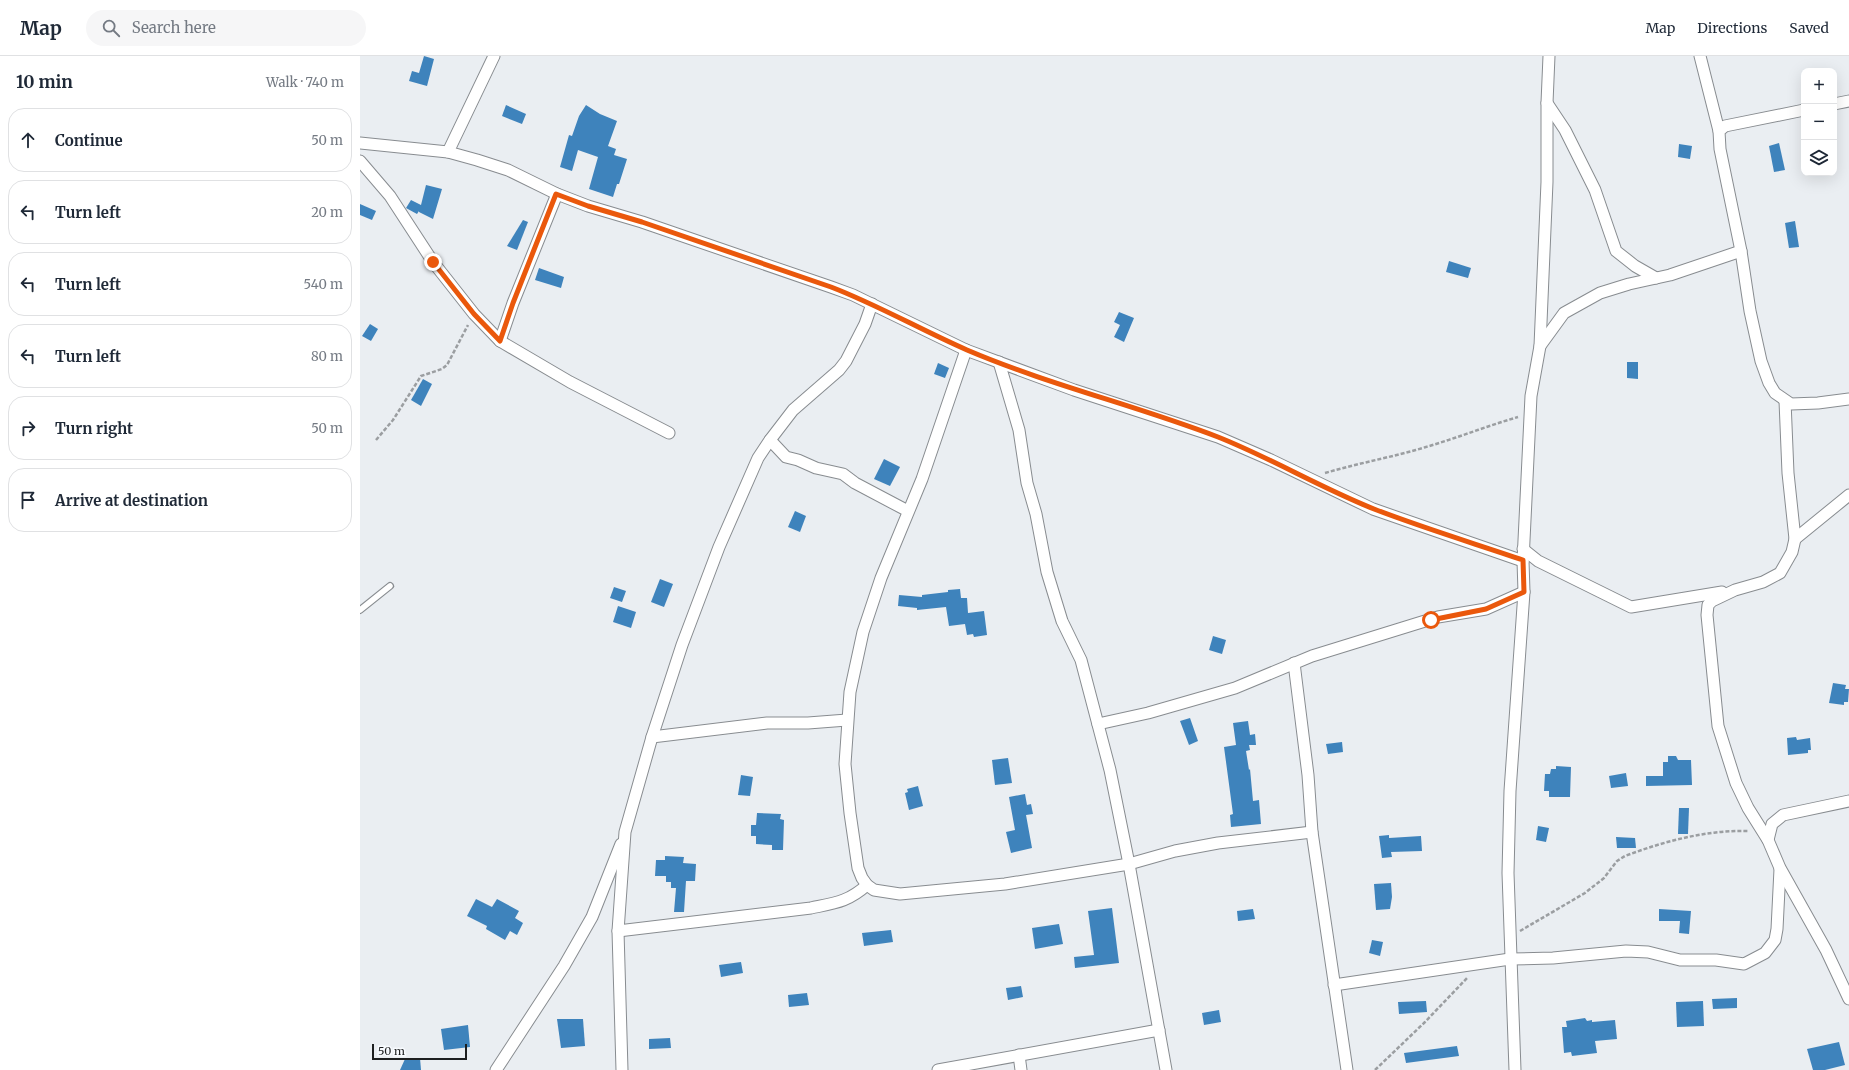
<!DOCTYPE html>
<meta charset="utf-8">
<style>
:root{--surface:#fff;--page:#f6f6f7;--text:#1f2937;--muted:#747a83;--line:#e0e1e3}
body{margin:0;font-family:Merriweather,serif;background:var(--page);color:var(--text)}
.controls{position:absolute;right:12px;top:12px;display:grid;overflow:hidden;border-radius:8px;box-shadow:0 4px 16px #0002}
.controls button{width:36px;height:36px;display:grid;place-items:center;padding:0;border:0;border-bottom:1px solid var(--line);background:var(--surface);color:var(--text);font:20px sans-serif}
.scale{position:absolute;left:12px;bottom:10px;width:95px;box-sizing:border-box;padding-left:4px;border:2px solid #1d1f20;border-top:0;font-size:11px;line-height:14px;white-space:nowrap;color:#1d1f20;-webkit-text-stroke:3px #f8fbff;paint-order:stroke}
.stop{position:absolute;width:12px;height:12px;margin:-9px;border:3px solid #ea580c;border-radius:50%;background:#fff}
.stop.end{background:#ea580c;border-color:#fff;box-shadow:0 1px 4px #0008}
.list{margin:0;padding:0;list-style:none}
h2{display:flex;justify-content:space-between;align-items:center;height:52px;margin:0;padding:0 16px;font-size:17px}
h2 small{font-size:13px;font-weight:400;color:var(--muted)}
.list li{display:grid;grid-template-columns:26px 1fr auto;gap:12px;align-items:center;box-sizing:border-box;height:64px;margin:0 8px 8px;padding:0 8px;border:1px solid var(--line);border-radius:16px}
.list b{display:block;font-size:15px;white-space:nowrap}
.list em{font-size:13px;font-style:normal;color:var(--muted)}
.icon{flex:none;width:22px;height:22px;fill:none;stroke:currentColor;stroke-width:2;stroke-linecap:round;stroke-linejoin:round}
.map{position:relative;flex:none;width:1489px;height:1014px;overflow:hidden}
header{display:flex;align-items:center;gap:24px;box-sizing:border-box;height:56px;padding:0 20px;background:var(--surface);border-bottom:1px solid var(--line)}
header strong{font-size:19px}
nav{display:flex;gap:22px;margin-inline-start:auto;font-size:14px}
.search{width:280px;height:36px;background:var(--page);display:flex;align-items:center;gap:10px;box-sizing:border-box;padding:0 14px;border-radius:22px;color:var(--muted);font-size:15px}
main{display:flex}
aside{flex:1;background:var(--surface)}
.map>svg:first-child{display:block}
.building{fill:#3e83bc}
.lines{fill:none;stroke-linecap:round;stroke-linejoin:round}
.service-casing{stroke:#888c90;stroke-width:8}
.minor-casing{stroke:#888c90;stroke-width:13}
.path{stroke:#9b9ea1;stroke-width:2.5;stroke-dasharray:4 2;stroke-linecap:butt}
.service{stroke:#fff;stroke-width:5.5}
.minor{stroke:#fff;stroke-width:11}
.route{stroke:#ea580c;stroke-width:5}
</style>
<header>
<strong>Map</strong>
<div class="search"><svg class="icon" aria-label="search" viewBox="0 0 24 24"><circle cx="10" cy="10" r="6"/><path d="M15 15l6 6"/></svg>Search here</div>
<nav><a>Map</a><a>Directions</a><a>Saved</a></nav>
</header>
<main>
<aside>
<h2>10 min<small>Walk · 740 m</small></h2>
<ul class="list">
<li><svg class="icon" aria-label="ahead" viewBox="0 0 24 24"><path d="M12 20V5M6 11l6-6 6 6"/></svg><div><b>Continue</b></div><em>50 m</em></li>
<li><svg class="icon" aria-label="left" viewBox="0 0 24 24"><path d="M17 20v-9H6M10 6l-5 5 5 5"/></svg><div><b>Turn left</b></div><em>20 m</em></li>
<li><svg class="icon" aria-label="left" viewBox="0 0 24 24"><path d="M17 20v-9H6M10 6l-5 5 5 5"/></svg><div><b>Turn left</b></div><em>540 m</em></li>
<li><svg class="icon" aria-label="left" viewBox="0 0 24 24"><path d="M17 20v-9H6M10 6l-5 5 5 5"/></svg><div><b>Turn left</b></div><em>80 m</em></li>
<li><svg class="icon" aria-label="right" viewBox="0 0 24 24"><path d="M7 20v-9h11M14 6l5 5-5 5"/></svg><div><b>Turn right</b></div><em>50 m</em></li>
<li><svg class="icon" aria-label="arrive" viewBox="0 0 24 24"><path d="M6 21V4h12l-3 4 3 4H6"/></svg><div><b>Arrive at destination</b></div></li>
</ul>
</aside>
<div class="map">
<svg width="1489" height="1014" viewBox="0 0 1489 1014">
<rect width="100%" height="100%" fill="#eaeef2"/>
<g class="building">
<path d="M64,0l10,3 -7,27 -18,-5 3,-10 7,2z"/>
<path d="M146,49l20,9 -4,10 -20,-8z"/>
<path d="M226,49l14,9 17,7 -9,25 8,3 -2,6 13,4 -8,25h-2l-4,13 -24,-8 9,-32 -20,-7 -6,21 -12,-4 9,-32 3,1 7,-20z"/>
<path d="M1419,87l6,27 -11,2 -5,-26z"/>
<path d="M1319,88l13,2 -2,13 -12,-2z"/>
<path d="M66,129l16,4 -9,30 -14,-7v-1l-2,3 -11,-6 5,-8 10,5z"/>
<path d="M0,148l16,7 -4,9 -12,-5z"/>
<path d="M163,164l5,2 -11,28 -10,-4z"/>
<path d="M1435,165l4,26 -10,1 -4,-25z"/>
<path d="M1089,205l22,7 -3,10 -22,-6z"/>
<path d="M179,212l25,9 -3,11 -26,-8z"/>
<path d="M759,256l15,6 -10,24 -10,-5 6,-12 -6,-3z"/>
<path d="M10,268l8,5 -7,12 -9,-5z"/>
<path d="M1267,306h11v17l-11,-1z"/>
<path d="M578,307l11,5 -4,10 -11,-4z"/>
<path d="M63,323l9,5 -11,22 -10,-6z"/>
<path d="M524,403l16,8 -10,19 -16,-7z"/>
<path d="M435,455l11,5 -6,16 -12,-5z"/>
<path d="M300,523l13,5 -9,23 -13,-5z"/>
<path d="M254,531l12,4 -4,11 -12,-4z"/>
<path d="M600,533l1,9h6l1,15 16,-2 3,24 -13,2 -1,-3 -6,1 -2,-11 -16,2 -3,-19 -29,3v-2l-19,-2 1,-11 23,2v-2l26,-3v-2z"/>
<path d="M258,550l18,6 -5,16 -18,-6z"/>
<path d="M853,580l13,4 -4,14 -13,-4z"/>
<path d="M1473,627l13,2 -1,4h4l-1,13h-4v3l-15,-2z"/>
<path d="M830,662l8,23 -9,4 -9,-24z"/>
<path d="M888,665l2,14 5,-1 1,11h-7l1,5 -4,1 3,19 1,-1 3,32 6,-1 2,24 -30,3 -1,-12 3,-1 -9,-67 12,-2 -3,-22z"/>
<path d="M1436,681l1,3 13,-2 1,12h-3v3l-20,2 -1,-17z"/>
<path d="M982,686l1,10 -15,2 -2,-10z"/>
<path d="M1308,700h8l2,4h13l1,25 -46,1v-10h17v-14h5z"/>
<path d="M648,702l4,25 -17,2 -3,-25z"/>
<path d="M1196,710l15,1 -1,30h-21v-6h-5l1,-17h5l1,-5h5z"/>
<path d="M1266,717l2,13 -17,2 -2,-12z"/>
<path d="M381,719l12,2 -3,19 -12,-1z"/>
<path d="M558,730l5,20 -14,4 -4,-17 3,-1 -1,-3z"/>
<path d="M665,738l2,11 4,-1 2,10 -7,1 6,33 -21,5 -5,-21 9,-2 -6,-33z"/>
<path d="M1319,752h10l-1,26h-10z"/>
<path d="M397,757l24,1 -1,5 4,1 -1,30h-11v-5l-16,-1v-8h-5v-11h5z"/>
<path d="M1178,770l11,2 -3,14 -10,-2z"/>
<path d="M1029,779v3l32,-2 1,15 -31,1 1,5 -10,1 -3,-22z"/>
<path d="M1256,781l19,1 1,10h-19z"/>
<path d="M305,800l19,1 -1,6 13,1 -1,17h-9l-2,31h-10l2,-24h-5v-6h-5v-6h-11l1,-16h9z"/>
<path d="M1031,827l1,14 -2,12 -14,1 -2,-26z"/>
<path d="M116,843l16,8 5,-8 22,12 -4,7 8,5 -6,12 -7,-4 -5,9 -19,-11 1,-3 -20,-10z"/>
<path d="M752,852l7,55 -44,5 -1,-11 20,-2 -6,-44z"/>
<path d="M893,853l2,10 -17,2 -1,-10z"/>
<path d="M1299,853l32,2 -2,23 -10,-1 1,-12h-21z"/>
<path d="M699,868l4,20 -28,5 -3,-21z"/>
<path d="M531,874l2,12 -29,4 -2,-13z"/>
<path d="M1012,884l11,2 -3,14 -11,-3z"/>
<path d="M381,906l2,11 -22,4 -2,-12z"/>
<path d="M661,930l2,11 -15,3 -2,-12z"/>
<path d="M447,937l2,12 -20,2 -1,-12z"/>
<path d="M1377,942v10l-24,1 -1,-10z"/>
<path d="M1066,945l1,11 -28,2 -1,-12z"/>
<path d="M1343,945l1,25 -27,1 -1,-25z"/>
<path d="M859,954l2,12 -17,3 -2,-12z"/>
<path d="M1225,962l2,3 5,-1v2l23,-2 2,19 -22,2 2,12 -25,3 -1,-4 -7,1 -2,-26h5l-1,-6z"/>
<path d="M197,963h26l2,27 -24,2z"/>
<path d="M108,969l2,22 -26,3 -3,-21z"/>
<path d="M310,982l1,10 -22,1v-10z"/>
<path d="M1479,986l6,23 -20,5h-12l-6,-21z"/>
<path d="M1097,990l2,10 -53,7 -2,-10z"/>
<path d="M60,1002l1,12h-21l5,-11z"/>
</g>
<g class="lines">
<g class="service-casing">
<path id="service" d="M0,554l30,-24"/>
</g>
<g class="minor-casing">
<g id="minor">
<path d="M1340,0l19,75"/>
<path d="M1187,47l18,27 30,60 21,61 19,15 21,12"/>
<path d="M1474,48l15,-3"/>
<path d="M1444,54l-79,16 -6,5 1,18 21,102 9,60 11,50 8,22 6,10 16,11 27,-1 31,-4"/>
<path d="M0,87l88,9 29,8 31,10 49,24 31,12 54,16 189,65 22,8 113,55 108,40 144,47 53,23 102,49 150,52"/>
<path d="M88,96l46,-96"/>
<path d="M0,105l30,35 43,66 41,52 26,27 70,41 99,51"/>
<path d="M140,285l13,-38 44,-109"/>
<path d="M1180,290l24,-33 36,-20 29,-9 41,-9 71,-24"/>
<path d="M606,294l-44,129 -41,99 -18,54 -13,60 -5,72 5,49 8,55 4,10 5,7 7,5 26,4 105,-10 124,-20 46,-13 43,-8 94,-11"/>
<path d="M639,306l20,68 8,53 9,31 11,58 15,49 19,39 29,110 19,94 37,206"/>
<path d="M1425,345l3,72 7,66 -3,13 -12,21 -17,9 -28,8 -23,11 -4,4 -1,10 11,111 18,57 12,25 20,32 12,28 46,82 23,49"/>
<path d="M410,384l16,17 12,3 18,8 27,6 12,9 53,28"/>
<path d="M1435,483l54,-44"/>
<path d="M1163,493l15,12 93,46 91,-15"/>
<path d="M934,607l14,112 4,57 35,238"/>
<path d="M738,668l50,-11 87,-25 77,-32 126,-39 48,-8 38,-17"/>
<path d="M292,681l115,-14h41l39,-3"/>
<path d="M1408,784l4,-16 11,-9 66,-14"/>
<path d="M258,875l193,-23c24,-5 37,-6 56,-23"/>
<path d="M974,929l176,-26 43,-1 73,-7 22,1 32,8h36l28,4 21,-11 10,-13 2,-11 3,-60"/>
<path d="M659,999l2,15"/>
<path d="M136,1014l68,-104 28,-49 29,-73"/>
<path d="M262,1014l-4,-139 7,-99 27,-95 30,-92 37,-98 39,-89 12,-18 23,-30 46,-40 7,-9 19,-37 7,-20"/>
<path d="M578,1014l221,-40"/>
<path d="M1155,1014l-7,-197 2,-82 14,-199 -1,-31 8,-165 9,-50 7,-164v-79l2,-47"/>
</g>
</g>
<g class="path">
<path d="M16,384l17,-20 28,-44 21,-7 5,-4 21,-40"/>
<path d="M965,417c34,-10 68,-16 101,-26 31,-9 61,-21 92,-30"/>
<path d="M1160,875l65,-38 19,-15 13,-17 8,-5c40,-15 81,-26 123,-25"/>
<path d="M1015,1014l50,-48 43,-45"/>
</g>
<use href="#service" class="service"/>
<use href="#minor" class="minor"/>
</g>
<g class="lines">
<path class="route" d="M73,206l41,52 26,27 13,-38 43,-109 32,12 54,16 189,65c47,18 90,43 136,63 82,35 168,55 251,87 53,21 103,51 156,72 49,19 99,34 149,51l1,32 -38,17 -55,11"/>
</g>
</svg>
<div class="controls">
<button>+</button>
<button>−</button>
<button><svg class="icon" aria-label="layers" viewBox="0 0 24 24"><path d="M12 4l9 5-9 5-9-5zM3 14l9 5 9-5"/></svg></button>
</div>
<div class="scale">50 m</div>
<div class="stop" style="left:1071px;top:564px"></div>
<div class="stop end" style="left:73px;top:206px"></div>
</div>
</main>
